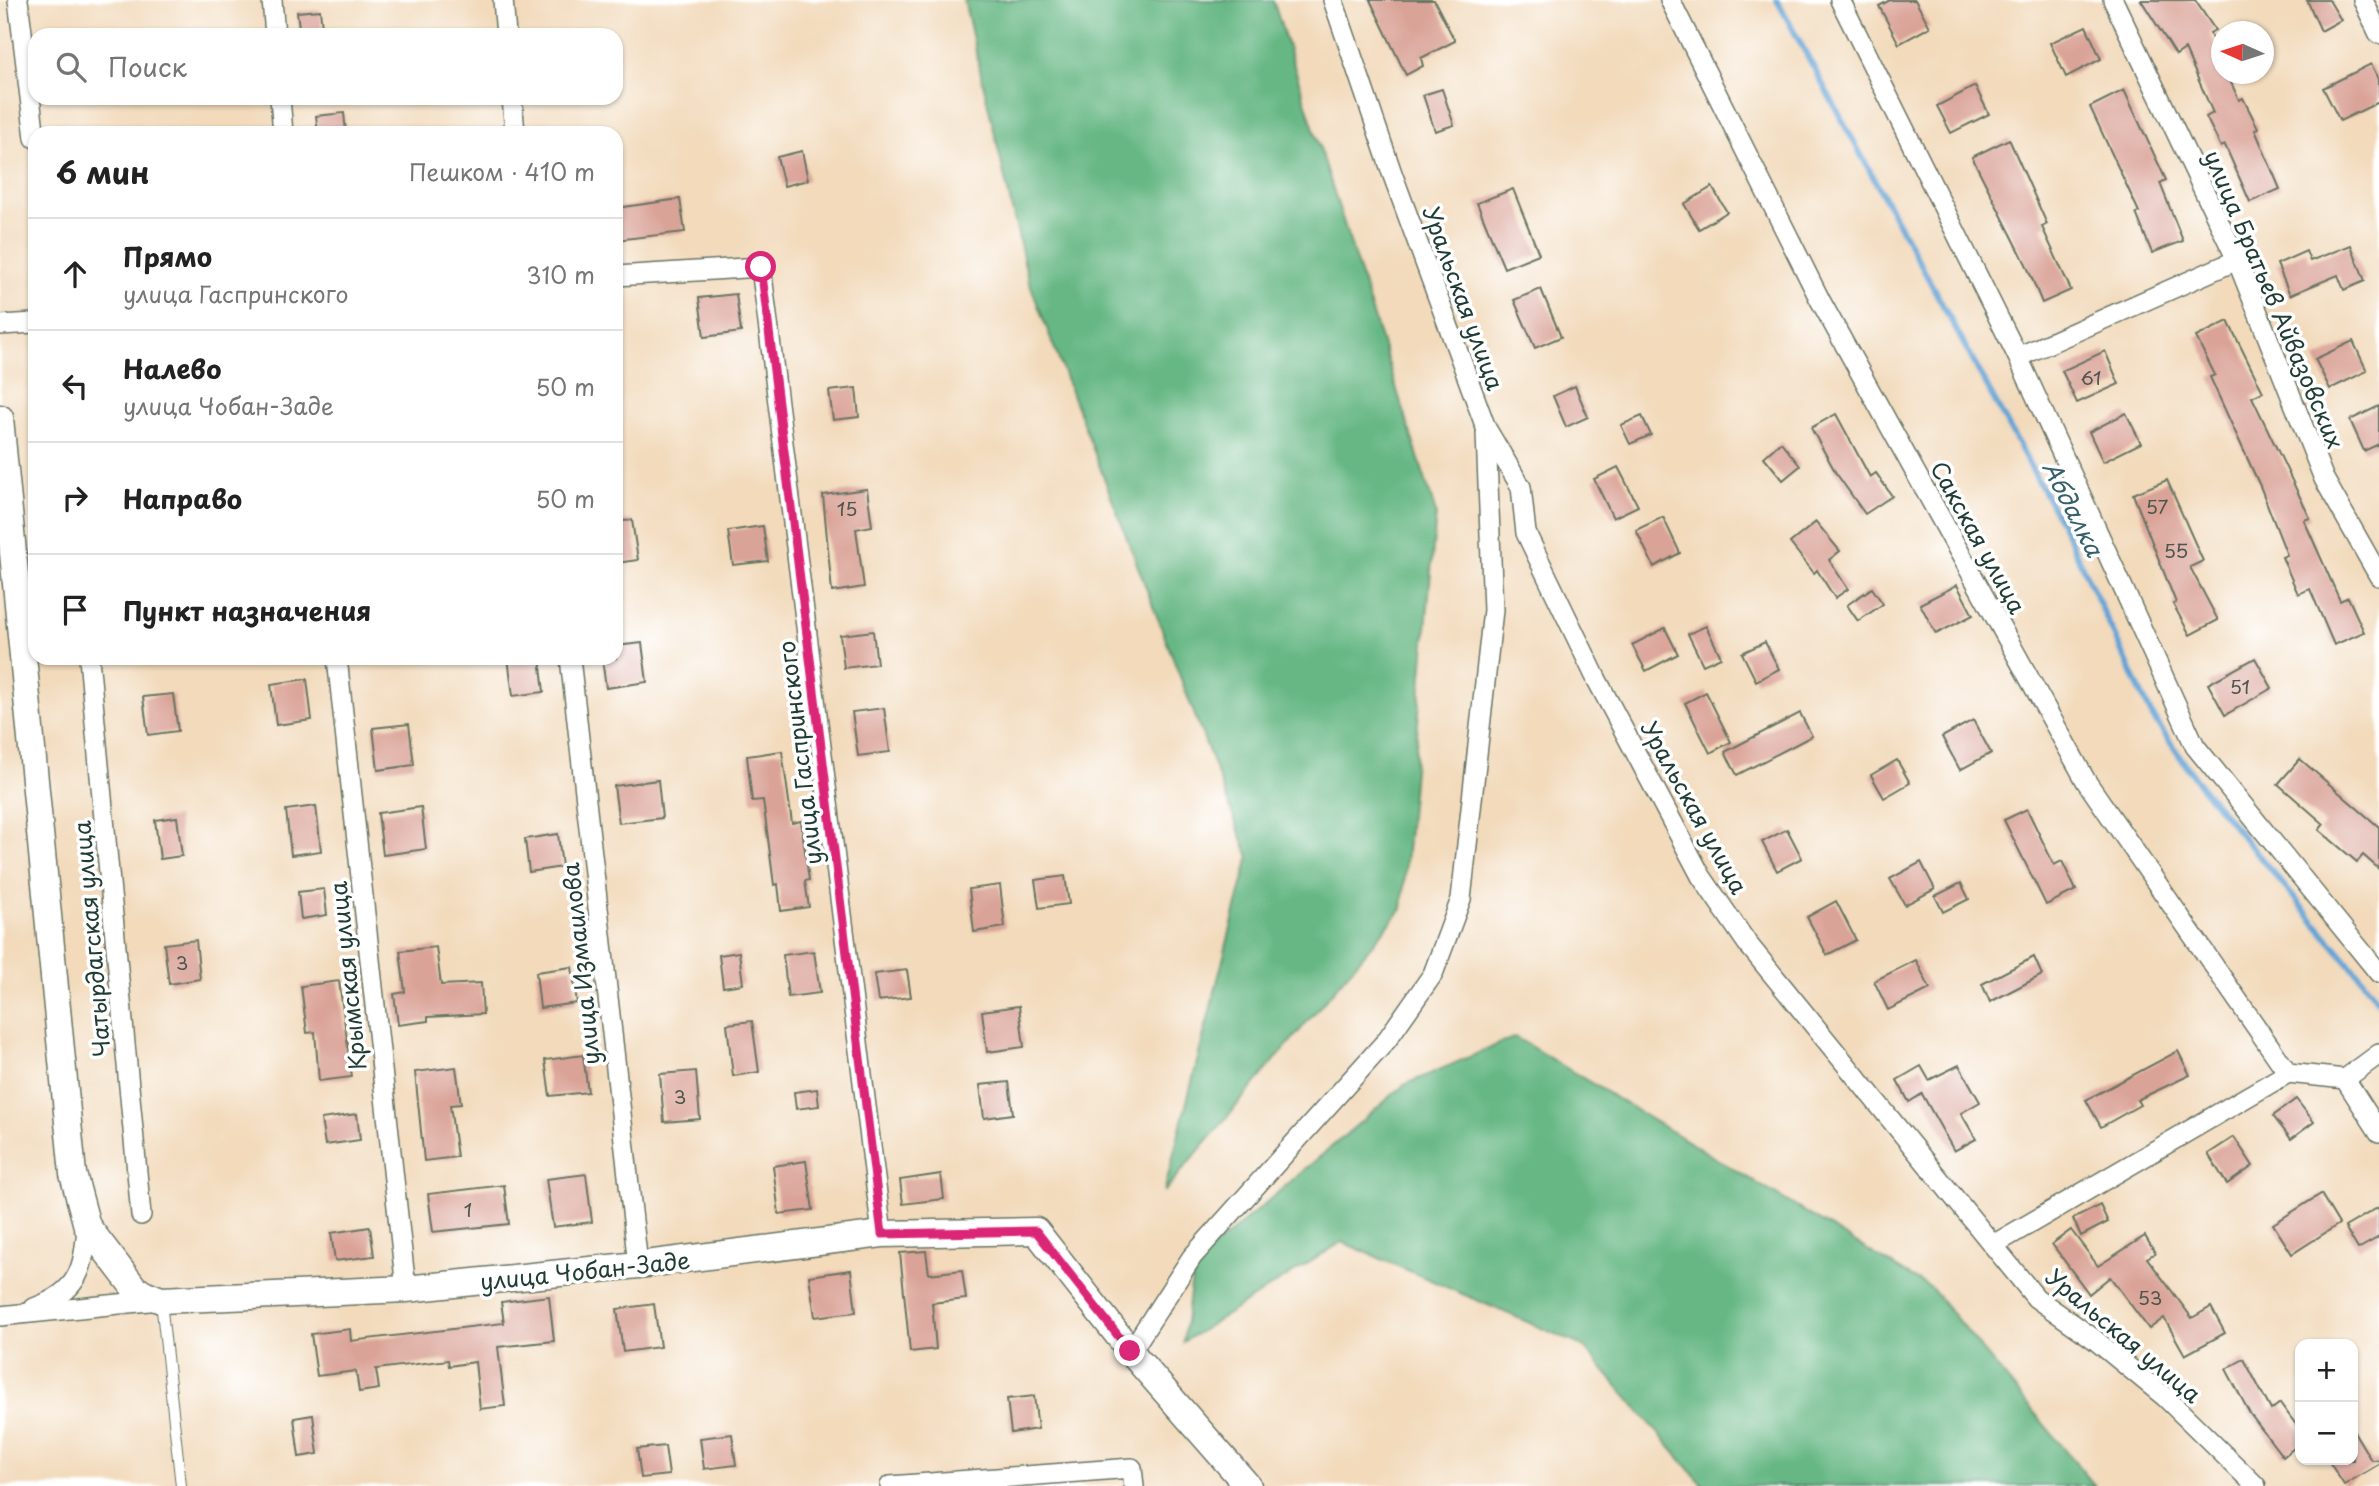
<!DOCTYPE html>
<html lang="ru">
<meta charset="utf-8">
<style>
:root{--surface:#fff;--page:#f6f6f6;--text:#222;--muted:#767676;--line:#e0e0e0}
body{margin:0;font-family:"Playpen Sans",sans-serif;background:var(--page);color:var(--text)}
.controls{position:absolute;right:21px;bottom:21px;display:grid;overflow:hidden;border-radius:14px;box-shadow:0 2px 5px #0004}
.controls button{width:63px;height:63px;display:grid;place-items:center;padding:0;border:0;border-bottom:2px solid var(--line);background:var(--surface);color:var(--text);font:35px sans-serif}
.compass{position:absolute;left:2211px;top:21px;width:63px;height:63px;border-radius:50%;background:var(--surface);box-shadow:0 2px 5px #0004;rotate:273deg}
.stop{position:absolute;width:21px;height:21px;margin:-16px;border:5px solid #db2777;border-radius:50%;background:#fff}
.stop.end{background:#db2777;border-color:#fff;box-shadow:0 2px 7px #0008}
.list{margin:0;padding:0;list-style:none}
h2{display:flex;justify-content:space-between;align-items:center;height:91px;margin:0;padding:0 28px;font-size:30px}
h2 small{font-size:23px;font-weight:400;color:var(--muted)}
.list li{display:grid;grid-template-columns:46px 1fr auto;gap:21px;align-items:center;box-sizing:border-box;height:112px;padding:0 28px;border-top:2px solid var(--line)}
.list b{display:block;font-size:26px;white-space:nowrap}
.list p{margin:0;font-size:23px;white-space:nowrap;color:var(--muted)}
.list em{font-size:23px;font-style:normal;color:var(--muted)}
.icon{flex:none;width:38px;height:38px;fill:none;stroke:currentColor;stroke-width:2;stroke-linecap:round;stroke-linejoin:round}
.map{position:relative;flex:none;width:2379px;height:1486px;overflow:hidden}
.search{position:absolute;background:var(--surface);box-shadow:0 2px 5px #0004;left:28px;top:28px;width:595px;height:77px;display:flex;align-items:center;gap:18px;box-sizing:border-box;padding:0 24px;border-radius:21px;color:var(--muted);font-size:26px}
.panel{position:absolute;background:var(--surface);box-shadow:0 2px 5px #0004;left:28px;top:126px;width:595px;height:539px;border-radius:21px}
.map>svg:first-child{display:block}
.forest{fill:#66b784;stroke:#427a5c;stroke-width:2}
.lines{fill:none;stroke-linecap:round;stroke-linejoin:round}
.stream{stroke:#60a3d5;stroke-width:6}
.building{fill:#daa397}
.service-casing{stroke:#697463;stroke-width:12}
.minor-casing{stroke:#697463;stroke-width:22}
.secondary-casing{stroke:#697463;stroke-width:29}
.service{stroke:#fff;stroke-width:10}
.minor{stroke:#fff;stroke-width:19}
.secondary{stroke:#fff;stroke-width:26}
.route{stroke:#db2777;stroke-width:9}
.labels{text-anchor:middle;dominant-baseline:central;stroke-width:7;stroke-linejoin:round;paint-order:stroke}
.number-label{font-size:19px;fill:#4e564d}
.street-label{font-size:23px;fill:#1f3d34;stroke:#fff}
.water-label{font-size:24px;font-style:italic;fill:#36616c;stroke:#fff}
</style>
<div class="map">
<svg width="2379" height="1486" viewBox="0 0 2379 1486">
<rect width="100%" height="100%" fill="#fff"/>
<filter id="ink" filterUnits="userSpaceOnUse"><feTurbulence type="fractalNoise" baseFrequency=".0143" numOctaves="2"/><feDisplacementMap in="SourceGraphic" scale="14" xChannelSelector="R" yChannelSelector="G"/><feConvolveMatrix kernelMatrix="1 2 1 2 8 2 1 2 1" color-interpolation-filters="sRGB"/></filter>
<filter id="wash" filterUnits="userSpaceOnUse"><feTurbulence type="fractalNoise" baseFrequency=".00686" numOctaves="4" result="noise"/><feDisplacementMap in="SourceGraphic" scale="28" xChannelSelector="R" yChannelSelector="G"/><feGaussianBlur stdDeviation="1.57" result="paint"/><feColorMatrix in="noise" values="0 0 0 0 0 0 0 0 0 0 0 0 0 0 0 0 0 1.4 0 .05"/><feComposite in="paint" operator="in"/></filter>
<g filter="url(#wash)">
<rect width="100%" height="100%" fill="#f2dabb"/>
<g class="forest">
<path d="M964,0h309l163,513 -34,396 -238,283 85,-335 -221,-578z"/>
<path d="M1515,1037l417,252 163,197h-391l-121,-140 -241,-104 -159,100 11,-78 210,-179z"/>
</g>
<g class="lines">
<path class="stream" d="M1777,0l290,534 85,182 50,72 161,192 16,23"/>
</g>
<g id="blocks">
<g class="building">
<path d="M1370,0h64l21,41 -34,17 2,8 -17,9z"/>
<path d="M1890,0h25l15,27 -31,17 -20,-38z"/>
<path d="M2141,0h54l20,30 -5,3 12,27v14h5l12,26 4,-2 15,30 -3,2 25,59 -30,13 -25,-57 -4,2 -15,-30 7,-4 -28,-64 -9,6z"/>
<path d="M2307,0h22l12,20 -20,11z"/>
<path d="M320,10l3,25h-23l-3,-23z"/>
<path d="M2086,26l15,33 -35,18 -16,-34z"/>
<path d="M2371,64l8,15v23l-39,19 -17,-33z"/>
<path d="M1975,86l14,28 -38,19 -14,-27z"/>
<path d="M1442,89l12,36 -19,6 -12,-36z"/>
<path d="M2124,90l42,90 -6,3 23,58 -31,12 -16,-40 3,-1 -49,-105z"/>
<path d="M344,113l2,20h-28l-2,-17z"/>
<path d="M2009,139l38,85 -5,3 29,63 -29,13 -16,-39 -54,-107z"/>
<path d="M802,151l6,29 -24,6 -7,-29z"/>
<path d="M1712,187l15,25 -28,17 -15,-25z"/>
<path d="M1513,189l26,65 -35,14 -27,-65z"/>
<path d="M680,199l5,33 -69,8v-32z"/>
<path d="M2351,245l14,36 -21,9 -6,-15 -48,20 -13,-31 29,-13 4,10z"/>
<path d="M1541,289l20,48 -26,11 -21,-48z"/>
<path d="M736,294l5,38 -37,5 -5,-39z"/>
<path d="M2228,321l35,71 -11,5 58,121 -6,2 36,81 8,-4 16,35 -30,13 -24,-56 -12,5 -16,-37 5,-2 -27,-69 -50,-109 5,-2 -19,-38z"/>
<path d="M2353,341l14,30 -37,18 -15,-30z"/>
<path d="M2105,351l14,33 -42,19 -15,-32z"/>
<path d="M1575,386l13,31 -22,10 -13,-31z"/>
<path d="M856,388l3,29 -26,3 -4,-29z"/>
<path d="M2379,406v38l-15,7 -14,-31z"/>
<path d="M2126,413l15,30 -38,19 -14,-30z"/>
<path d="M1836,414l34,63 6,-4 16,23 -27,18 -29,-41 -25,-45z"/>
<path d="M1642,416l9,19 -21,9 -9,-19z"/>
<path d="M1781,442l19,24 -17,14 -19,-23z"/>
<path d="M1618,467l20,39 -25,12 -19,-39z"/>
<path d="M2167,480l36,81 -13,6 28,53 -28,15 -17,-31 3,-1 -43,-109z"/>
<path d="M867,489l5,37 -16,3 8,58 -32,5 -9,-97z"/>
<path d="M1663,517l17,36 -26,14 -18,-37z"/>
<path d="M632,520l6,40 -22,3v-41z"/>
<path d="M1816,522l24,29 -11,9 19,29 -13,9 -18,-28 -3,3 -24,-30z"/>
<path d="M763,526l5,35 -35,4 -5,-34z"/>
<path d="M1957,585l16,30 -37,19 -16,-30z"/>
<path d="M1872,588l11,16 -25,17 -11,-16z"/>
<path d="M1706,626l15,31 -18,8 -15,-31z"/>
<path d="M1665,628l13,26 -32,17 -14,-26z"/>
<path d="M873,631l4,33 -33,4 -4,-33z"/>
<path d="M1765,642l14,27 -23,12 -14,-28z"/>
<path d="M642,643l5,39 -41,6 -4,-30h14v-12z"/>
<path d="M508,658h32l4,34 -31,4z"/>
<path d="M2255,658l17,30 -47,27 -17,-31z"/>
<path d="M307,679l5,41 -36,5 -5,-41z"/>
<path d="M1706,692l25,50 -21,11 -25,-50z"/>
<path d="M173,694l5,37 -30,4 -5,-38z"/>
<path d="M884,708l6,44 -32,4 -6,-44z"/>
<path d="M1800,713l12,23 -75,39 -12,-23z"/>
<path d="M1973,720l18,33 -31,17 -18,-33z"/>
<path d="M409,724l5,41 -36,5 -5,-42z"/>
<path d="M782,751l10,72 9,-2 8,59 -4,1 4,26 -28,4 -3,-27 -4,1 -11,-85 -11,1 -5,-45z"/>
<path d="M2300,759l79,68v42l-16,-14 -6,7 -38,-32 5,-6 -46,-40z"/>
<path d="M1897,760l13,23 -26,15 -13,-23z"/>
<path d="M658,780l4,38 -43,5 -5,-37z"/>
<path d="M316,806l5,45 -30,4 -5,-45z"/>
<path d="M421,807l5,42 -43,6 -5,-42z"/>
<path d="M2027,809l27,56 8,-4 14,29 -30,15 -42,-85z"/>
<path d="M177,817l5,39 -22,3 -5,-39z"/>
<path d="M1787,829l15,29 -25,13 -15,-29z"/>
<path d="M558,834l4,33 -33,5 -4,-33z"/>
<path d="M1921,862l14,27 -30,16 -15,-26z"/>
<path d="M1065,876l4,28 -30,4 -4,-28z"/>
<path d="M1961,883l8,16 -26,13 -8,-16z"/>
<path d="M1000,885l5,42 -31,5 -5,-43z"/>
<path d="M324,889l3,26 -26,4 -3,-27z"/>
<path d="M1836,901l20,39 -29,15 -20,-38z"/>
<path d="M196,940l4,39 -31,5 -5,-40z"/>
<path d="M436,947l5,38 40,-2 2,31 -55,3v4l-30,4 -4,-31 11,-2 -5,-41z"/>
<path d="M814,951l6,42 -32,4 -5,-42z"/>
<path d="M739,952l4,32 -20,3 -4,-32z"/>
<path d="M2034,957l8,18 -52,27 -8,-18z"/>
<path d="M1916,960l14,29 -42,21 -14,-29z"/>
<path d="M572,967l5,36 -37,5 -4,-36z"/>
<path d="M907,970l4,27 -33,4 -4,-27z"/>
<path d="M339,981l13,96 -33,4 -4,-49 -8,1 -6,-47z"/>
<path d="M1019,1006l5,41 -37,5 -5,-41z"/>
<path d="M752,1021l7,51 -26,4 -6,-52z"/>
<path d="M2178,1051l12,24 -53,25 3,5 -39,22 -15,-27z"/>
<path d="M583,1055l5,37 -38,4 -5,-36z"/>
<path d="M1959,1065l21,37 -19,11 15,26 -22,12 -32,-57 -13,8 -12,-22 24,-14 8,14z"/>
<path d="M456,1067l5,37 -11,1 7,52 -33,4 -9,-89z"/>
<path d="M696,1071l4,48 -36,3 -4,-48z"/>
<path d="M1009,1082l4,32 -29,4 -4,-33z"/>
<path d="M817,1089l2,17 -23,3 -2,-17z"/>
<path d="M2296,1099l18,23 -23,17 -18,-23z"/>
<path d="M357,1114l3,26 -35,5 -4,-26z"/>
<path d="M2234,1137l19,29 -26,18 -19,-30z"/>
<path d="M806,1161l7,49 -34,4 -6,-48z"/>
<path d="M586,1174l6,48 -39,5 -7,-48z"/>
<path d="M941,1174l3,25 -41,5 -3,-24z"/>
<path d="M504,1185l5,39 -76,8 -5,-38z"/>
<path d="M2321,1194l18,30 -47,30 -19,-30z"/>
<path d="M2100,1205l8,17 -27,14 -8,-17z"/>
<path d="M2379,1207v30l-21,12 -13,-22z"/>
<path d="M370,1227l4,29 -39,5 -4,-28z"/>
<path d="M2071,1230l27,36 47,-30 10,17 -8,5 45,60 19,-11 14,26 -40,22 -21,-37 -15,11 -39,-52 -21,17 -37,-50z"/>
<path d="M926,1251l3,23 33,-4 4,29 -34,4 4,46 -26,3 -10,-99z"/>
<path d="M851,1270l5,42 -41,5 -6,-41z"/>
<path d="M549,1296l5,45 -56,6 7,59 -25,3 -5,-47 -26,4 -1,-6 -72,9 3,20 -20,3 -3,-21 -39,5 -6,-42 39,-5 1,12 153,-18 -3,-21z"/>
<path d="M654,1304l6,43 -37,5 -6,-43z"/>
<path d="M2244,1359l27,51 9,-7 20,27v13l-17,14 -33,-43 -24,-45z"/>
<path d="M1034,1396l4,33 -27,4 -4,-34z"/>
<path d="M313,1415l5,39 -19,3 -5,-39z"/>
<path d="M2353,1430l18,30h8v4l-35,21 -16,-25h25z"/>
<path d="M732,1434l4,31 -32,4 -4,-31z"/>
<path d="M665,1446l4,29 -28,3 -4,-29z"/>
</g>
</g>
</g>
<g filter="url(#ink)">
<use href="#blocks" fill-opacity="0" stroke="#697463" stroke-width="2"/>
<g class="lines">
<g class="service-casing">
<path id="service" d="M161,1301l20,185"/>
</g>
<g class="minor-casing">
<g id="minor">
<path d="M18,0l17,138"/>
<path d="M272,0l3,35"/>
<path d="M503,0l3,35"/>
<path d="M1333,0l59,173 94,255 35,59 5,46 71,147 104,196 46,67 289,355 58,41 71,58 91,89"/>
<path d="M1670,0l150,300 266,481 202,292"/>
<path d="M1840,0l178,357 177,389 184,227"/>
<path d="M2113,0l124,260 87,219 55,97"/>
<path d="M2363,0l16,34"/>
<path d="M280,98l3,35"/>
<path d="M512,98l3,35"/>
<path d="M616,276l145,-9 121,967"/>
<path d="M0,325l35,-2"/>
<path d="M2018,357l219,-97"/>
<path d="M89,658l52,557"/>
<path d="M337,658l69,631"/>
<path d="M570,658l68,607"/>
<path d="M2345,1079l34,53"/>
<path d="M1993,1245l295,-172 57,6 34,-25"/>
<path d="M34,1308c45,-16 50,-39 53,-82"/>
<path d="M0,1316l159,-16"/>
<path d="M1131,1351l61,-94 194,-216 47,-67 28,-75 32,-289 -7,-177"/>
<path d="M890,1486l242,-18 2,18"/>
</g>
</g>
<g class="secondary-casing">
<path id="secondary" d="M0,418l73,756 14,52 49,64 25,10 245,-11 232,-24 244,-31 154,-3 100,127 112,128"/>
</g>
<use href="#service" class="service"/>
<use href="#minor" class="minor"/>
<use href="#secondary" class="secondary"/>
</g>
</g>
<g class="lines" filter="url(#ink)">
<path class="route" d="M761,267l121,967 154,-3 94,120"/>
</g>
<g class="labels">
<g class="number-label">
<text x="2091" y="377">61</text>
<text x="2157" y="506">57</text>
<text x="847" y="508">15</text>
<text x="2176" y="550">55</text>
<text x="2240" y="686">51</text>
<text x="182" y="962">3</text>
<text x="680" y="1096">3</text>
<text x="468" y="1209">1</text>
<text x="2150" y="1297">53</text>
</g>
<g class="street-label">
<text transform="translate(1464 298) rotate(70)">Уральская улица</text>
<text transform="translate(2275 299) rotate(67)">улица Братьев Айвазовских</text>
<text transform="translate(1979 537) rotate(61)">Сакская улица</text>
<text transform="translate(799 753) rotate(-97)">улица Гаспринского</text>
<text transform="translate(1695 807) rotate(61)">Уральская улица</text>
<text transform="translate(91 939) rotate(-95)">Чатырдагская улица</text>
<text transform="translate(580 964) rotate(-96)">улица Измаилова</text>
<text transform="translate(347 976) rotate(-96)">Крымская улица</text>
<text transform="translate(585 1270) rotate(-6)">улица Чобан-Заде</text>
<text transform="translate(2124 1335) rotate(40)">Уральская улица</text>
</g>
<g class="water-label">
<text transform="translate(2074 508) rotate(63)">Абдалка</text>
</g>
</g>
</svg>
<div class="controls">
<button>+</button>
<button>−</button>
</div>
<svg class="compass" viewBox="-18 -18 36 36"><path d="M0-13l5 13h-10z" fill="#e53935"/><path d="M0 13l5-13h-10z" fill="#767676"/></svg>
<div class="stop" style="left:761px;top:267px"></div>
<div class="stop end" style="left:1130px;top:1351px"></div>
<div class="search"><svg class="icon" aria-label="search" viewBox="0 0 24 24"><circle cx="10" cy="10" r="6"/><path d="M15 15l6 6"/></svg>Поиск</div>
<section class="panel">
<h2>6 мин<small>Пешком · 410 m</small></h2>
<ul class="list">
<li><svg class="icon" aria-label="ahead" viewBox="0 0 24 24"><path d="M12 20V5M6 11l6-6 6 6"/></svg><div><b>Прямо</b><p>улица Гаспринского</p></div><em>310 m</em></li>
<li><svg class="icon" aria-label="left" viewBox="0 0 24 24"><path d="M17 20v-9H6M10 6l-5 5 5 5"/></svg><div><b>Налево</b><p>улица Чобан-Заде</p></div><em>50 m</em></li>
<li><svg class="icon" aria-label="right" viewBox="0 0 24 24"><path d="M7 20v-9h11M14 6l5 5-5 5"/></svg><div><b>Направо</b></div><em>50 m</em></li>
<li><svg class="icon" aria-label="arrive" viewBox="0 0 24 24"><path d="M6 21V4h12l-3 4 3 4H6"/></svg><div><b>Пункт назначения</b></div></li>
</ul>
</section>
</div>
